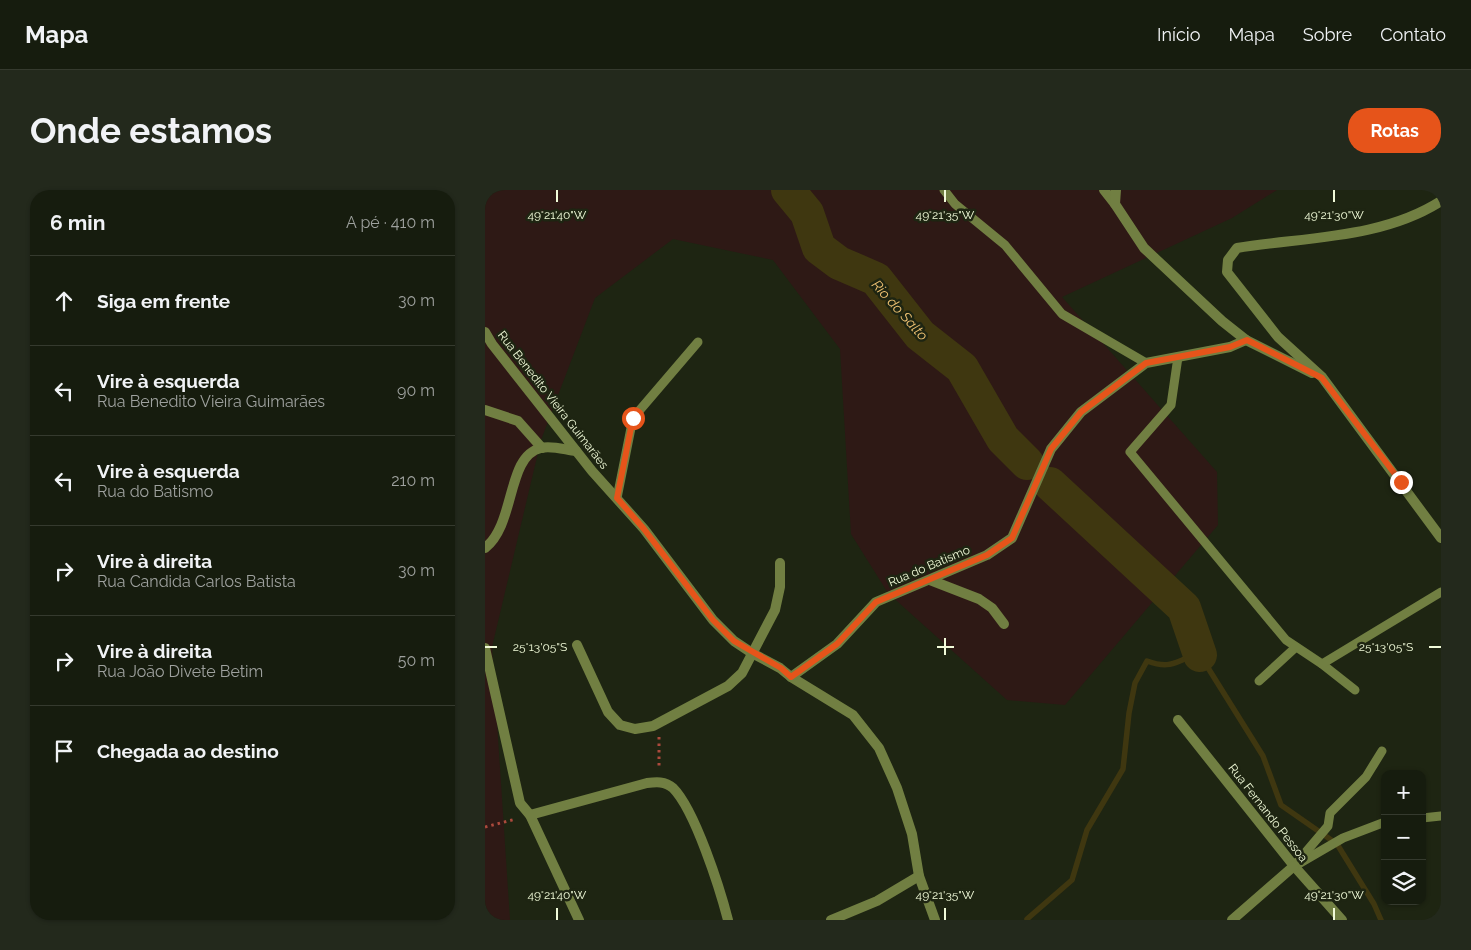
<!DOCTYPE html>
<html lang="pt">
<meta charset="utf-8">
<style>
:root{--surface:#161c0e;--page:#23291c;--text:#f1f3f6;--muted:#9ea19e;--line:#353a2e;--accent:#e6541a}
body{margin:0;font-family:Raleway,sans-serif;background:var(--page);color:var(--text)}
.controls{position:absolute;right:15px;bottom:15px;display:grid;overflow:hidden;border-radius:10px;box-shadow:0 1px 4px #0004}
.controls button{width:45px;height:45px;display:grid;place-items:center;padding:0;border:0;border-bottom:1px solid var(--line);background:var(--surface);color:var(--text);font:25px sans-serif}
.stop{position:absolute;width:15px;height:15px;margin:-11px;border:4px solid #e6541a;border-radius:50%;background:#fff}
.stop.end{background:#e6541a;border-color:#fff;box-shadow:0 1px 5px #0008}
.list{margin:0;padding:0;list-style:none}
h2{display:flex;justify-content:space-between;align-items:center;height:65px;margin:0;padding:0 20px;font-size:21px}
h2 small{font-size:16px;font-weight:400;color:var(--muted)}
.list li{display:grid;grid-template-columns:32px 1fr auto;gap:15px;align-items:center;box-sizing:border-box;height:90px;padding:0 20px;border-top:1px solid var(--line)}
.list b{display:block;font-size:19px;white-space:nowrap}
.list p{margin:0;font-size:16px;white-space:nowrap;color:var(--muted)}
.list em{font-size:16px;font-style:normal;color:var(--muted)}
.icon{flex:none;width:28px;height:28px;fill:none;stroke:currentColor;stroke-width:2;stroke-linecap:round;stroke-linejoin:round}
.map{position:relative;flex:none;width:956px;height:730px;overflow:hidden;border-radius:20px}
header{display:flex;align-items:center;gap:30px;box-sizing:border-box;height:70px;padding:0 25px;background:var(--surface);border-bottom:1px solid var(--line)}
header strong{font-size:24px}
nav{display:flex;gap:28px;margin-inline-start:auto;font-size:18px}
.intro{display:flex;align-items:center;justify-content:space-between;box-sizing:border-box;height:120px;padding:0 30px}
h1{margin:0;font-size:35px}
.button{padding:12px 22px;border-radius:20px;background:var(--accent);color:#fff;font-size:18px;font-weight:700}
main{display:flex;gap:30px;padding:0 30px}
aside{flex:1;background:var(--surface);border-radius:20px;box-shadow:0 1px 4px #0004}
.map>svg:first-child{display:block}
.green{fill:#2e1915}
.lines{fill:none;stroke-linecap:round;stroke-linejoin:round}
.stream{stroke:#3f3710;stroke-width:5.5}
.river{stroke:#3f3710;stroke-width:34}
.path{stroke:#ac4a3d;stroke-width:3;stroke-dasharray:2.5 4;stroke-linecap:butt}
.lane{stroke:#717f42;stroke-width:9}
.street{stroke:#717f42;stroke-width:10}
.route{stroke:#e6541a;stroke-width:6}
.ticks{fill:none;stroke:#f1fbd9;stroke-width:2}
.labels{text-anchor:middle;dominant-baseline:central;stroke-width:5;stroke-linejoin:round;paint-order:stroke}
.street-label{font-size:12px;fill:#f1fbd9;stroke:#1e2512}
.water-label{font-size:14px;font-style:italic;fill:#f0c373;stroke:#1e2512}
.ticks-label{font-size:12px;text-anchor:middle;fill:#f1fbd9;stroke:#1e2512;stroke-width:5;stroke-linejoin:round;paint-order:stroke}
</style>
<header>
<strong>Mapa</strong>
<nav><a>Início</a><a>Mapa</a><a>Sobre</a><a>Contato</a></nav>
</header>
<div class="intro"><h1>Onde estamos</h1><a class="button">Rotas</a></div>
<main>
<aside>
<h2>6 min<small>A pé · 410 m</small></h2>
<ul class="list">
<li><svg class="icon" aria-label="ahead" viewBox="0 0 24 24"><path d="M12 20V5M6 11l6-6 6 6"/></svg><div><b>Siga em frente</b></div><em>30 m</em></li>
<li><svg class="icon" aria-label="left" viewBox="0 0 24 24"><path d="M17 20v-9H6M10 6l-5 5 5 5"/></svg><div><b>Vire à esquerda</b><p>Rua Benedito Vieira Guimarães</p></div><em>90 m</em></li>
<li><svg class="icon" aria-label="left" viewBox="0 0 24 24"><path d="M17 20v-9H6M10 6l-5 5 5 5"/></svg><div><b>Vire à esquerda</b><p>Rua do Batismo</p></div><em>210 m</em></li>
<li><svg class="icon" aria-label="right" viewBox="0 0 24 24"><path d="M7 20v-9h11M14 6l5 5-5 5"/></svg><div><b>Vire à direita</b><p>Rua Candida Carlos Batista</p></div><em>30 m</em></li>
<li><svg class="icon" aria-label="right" viewBox="0 0 24 24"><path d="M7 20v-9h11M14 6l5 5-5 5"/></svg><div><b>Vire à direita</b><p>Rua João Divete Betim</p></div><em>50 m</em></li>
<li><svg class="icon" aria-label="arrive" viewBox="0 0 24 24"><path d="M6 21V4h12l-3 4 3 4H6"/></svg><div><b>Chegada ao destino</b></div></li>
</ul>
</aside>
<div class="map">
<svg width="956" height="730" viewBox="0 0 956 730">
<rect width="100%" height="100%" fill="#1e2512"/>
<path class="green" d="M0,0h792l-45,28 -170,79 155,175 1,53 -153,180 -58,-5 -119,-107 -37,-59 -11,-185 -67,-89 -100,-21 -78,59 -54,142 -49,207 18,273h-25z"/>
<g class="lines">
<path class="stream" d="M542,729l45,-39 15,-50 36,-61 6,-56 6,-30 12,-22c28,10 29,-3 53,-6l63,101 18,49 56,39 37,60 7,16"/>
<g class="river">
<path d="M303,0l19,23 12,35 20,15 37,16 44,56 42,33 41,71 24,24"/>
<path d="M565,294l134,124 16,47"/>
</g>
<g class="path">
<path d="M174,547v31"/>
<path d="M0,637l31,-8"/>
</g>
<g class="lane">
<path d="M459,0l11,14 50,41 57,69 84,49"/>
<path d="M693,167l-7,48 -41,47 156,188 36,24 33,26"/>
<path d="M132,308l16,-80 65,-76"/>
<path d="M837,474l119,-72"/>
<path d="M774,491l37,-34"/>
<path d="M937,628l19,-2"/>
<path d="M815,673l43,-25 42,-16"/>
<path d="M809,676l34,-40 2,-13 36,-36 16,-26"/>
</g>
<g class="street">
<path d="M619,0l11,14"/>
<path d="M631,0l-1,14 29,44 78,73 24,19 66,33"/>
<path d="M956,11c-59,38 -137,36 -204,47l-9,12 -1,12 51,65 44,40 119,161"/>
<path d="M0,142l7,12 100,127 52,58 69,91 21,21 18,12 28,15 11,9 62,38 26,33 18,40 15,46 7,42 16,44"/>
<path d="M0,220l33,11 24,27"/>
<path d="M0,358c31,-24 21,-92 56,-100 10,-3 25,2 35,3"/>
<path d="M445,390l49,19 13,9 12,16"/>
<path d="M92,455l31,67 12,13 15,4 18,-3 75,-40 14,-13 33,-63 5,-23v-24"/>
<path d="M0,458l35,155 10,12 49,105"/>
<path d="M306,487l46,-33 39,-42 111,-47 25,-17 39,-89 30,-37 65,-49 84,-16 16,-7"/>
<path d="M693,530l116,146 48,54"/>
<path d="M45,625l117,-32c9,-1 18,-2 26,5 22,22 47,101 55,132"/>
<path d="M346,730l46,-19 42,-25"/>
<path d="M747,730l62,-54"/>
</g>
</g>
<g class="lines">
<path class="route" d="M148,228l-16,80 27,31 69,91 21,21 47,27 10,9 46,-33 39,-42 111,-47 25,-17 39,-89 30,-37 65,-49 84,-16 17,-7 75,38 79,104"/>
</g>
<path class="ticks" d="M72,0v12M460,0v12M849,0v12M460,448v17M0,457h12M452,457h17M944,457h12M72,718v12M460,718v12M849,718v12"/>
<g class="labels">
<g class="street-label">
<text transform="translate(68 210) rotate(52)">Rua Benedito Vieira Guimarães</text>
<text transform="translate(444 376) rotate(-23)">Rua do Batismo</text>
<text transform="translate(783 623) rotate(52)">Rua Fernando Pessoa</text>
</g>
<g class="water-label">
<text transform="translate(415 120) rotate(48)">Rio do Salto</text>
</g>
</g>
<g class="ticks-label">
<text x="72" y="29">49°21'40"W</text>
<text x="460" y="29">49°21'35"W</text>
<text x="849" y="29">49°21'30"W</text>
<text x="55" y="461">25°13'05"S</text>
<text x="901" y="461">25°13'05"S</text>
<text x="72" y="709">49°21'40"W</text>
<text x="460" y="709">49°21'35"W</text>
<text x="849" y="709">49°21'30"W</text>
</g>
</svg>
<div class="controls">
<button>+</button>
<button>−</button>
<button><svg class="icon" aria-label="layers" viewBox="0 0 24 24"><path d="M12 4l9 5-9 5-9-5zM3 14l9 5 9-5"/></svg></button>
</div>
<div class="stop" style="left:148px;top:228px"></div>
<div class="stop end" style="left:916px;top:292px"></div>
</div>
</main>
